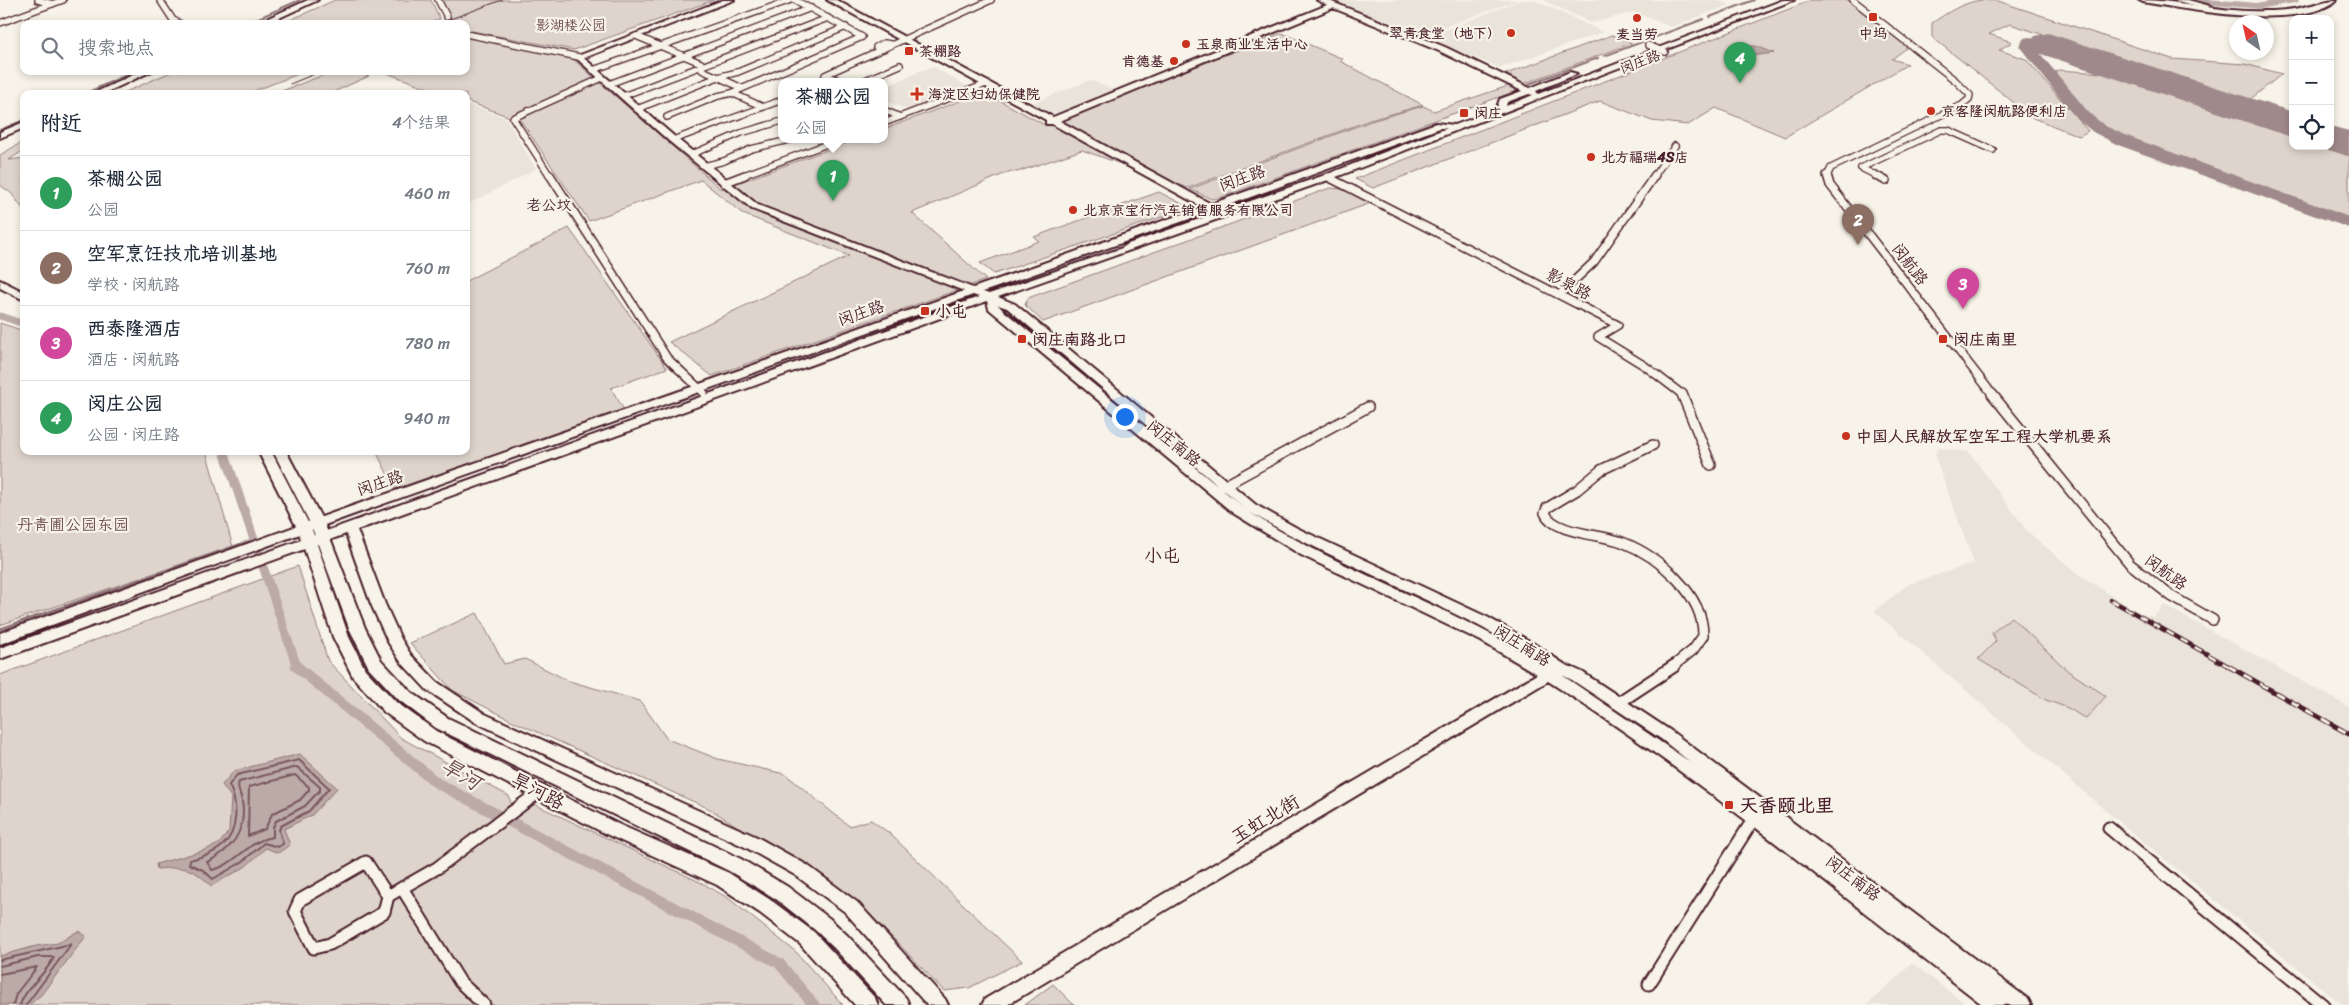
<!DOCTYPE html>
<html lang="zh">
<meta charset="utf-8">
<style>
:root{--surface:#fff;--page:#f6f6f7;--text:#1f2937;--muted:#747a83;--line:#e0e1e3;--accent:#c8321e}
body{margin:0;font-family:Sriracha,"LXGW WenKai TC",sans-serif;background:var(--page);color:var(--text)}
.controls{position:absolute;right:15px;top:15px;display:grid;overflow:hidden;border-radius:10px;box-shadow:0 2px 8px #0003}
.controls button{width:45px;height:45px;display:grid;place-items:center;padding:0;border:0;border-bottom:1px solid var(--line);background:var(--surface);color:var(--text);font:25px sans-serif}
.compass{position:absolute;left:2229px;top:15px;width:45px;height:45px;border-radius:50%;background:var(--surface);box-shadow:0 2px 8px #0003;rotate:326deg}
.you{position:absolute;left:1124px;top:416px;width:18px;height:18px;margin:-12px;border:4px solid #fff;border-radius:50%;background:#1a73e8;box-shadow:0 0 0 8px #1a73e833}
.badge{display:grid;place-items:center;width:32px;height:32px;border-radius:50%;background:var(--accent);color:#fff;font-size:16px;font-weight:700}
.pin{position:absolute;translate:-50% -41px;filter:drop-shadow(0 1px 2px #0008)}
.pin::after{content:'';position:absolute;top:26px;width:18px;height:15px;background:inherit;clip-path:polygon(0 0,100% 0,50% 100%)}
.popup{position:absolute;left:778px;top:78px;width:110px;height:65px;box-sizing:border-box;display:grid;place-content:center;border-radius:10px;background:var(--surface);filter:drop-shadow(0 1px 4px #0005);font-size:16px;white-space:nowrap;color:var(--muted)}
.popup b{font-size:19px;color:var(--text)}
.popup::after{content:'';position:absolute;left:50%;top:100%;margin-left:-10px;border:10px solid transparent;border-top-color:var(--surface)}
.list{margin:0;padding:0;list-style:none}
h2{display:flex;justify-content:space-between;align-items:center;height:65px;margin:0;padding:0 20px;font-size:21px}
h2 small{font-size:16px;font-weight:400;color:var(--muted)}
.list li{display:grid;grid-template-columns:32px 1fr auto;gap:15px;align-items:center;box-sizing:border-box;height:75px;padding:0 20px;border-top:1px solid var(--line)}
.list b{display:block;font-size:19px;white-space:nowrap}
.list p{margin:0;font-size:16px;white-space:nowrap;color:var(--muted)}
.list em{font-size:16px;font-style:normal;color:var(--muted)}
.icon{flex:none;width:28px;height:28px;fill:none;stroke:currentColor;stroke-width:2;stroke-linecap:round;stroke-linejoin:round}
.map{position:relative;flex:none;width:2349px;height:1005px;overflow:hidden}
.search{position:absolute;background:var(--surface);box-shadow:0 2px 8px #0003;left:20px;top:20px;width:450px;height:55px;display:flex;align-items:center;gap:12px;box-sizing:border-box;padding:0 18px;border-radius:10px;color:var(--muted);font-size:19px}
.panel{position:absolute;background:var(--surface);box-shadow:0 2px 8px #0003;left:20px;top:90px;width:450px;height:365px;border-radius:10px}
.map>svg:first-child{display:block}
.built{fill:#eae3da}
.green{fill:#ded4cc;stroke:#947a7c}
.water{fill:#bcaaa7;stroke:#8e7275}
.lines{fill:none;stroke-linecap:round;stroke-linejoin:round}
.shore{stroke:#78575d;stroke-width:2}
.stream-far1{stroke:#8e7275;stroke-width:2}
.stream{stroke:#8e7275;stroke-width:2.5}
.canal-far3{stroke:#bcaaa7;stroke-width:5.5}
.canal-far2{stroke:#bcaaa7;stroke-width:7}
.canal-far1{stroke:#bcaaa7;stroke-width:9}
.canal{stroke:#bcaaa7;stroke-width:11}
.taxiway{fill:#a0898a;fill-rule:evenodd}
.runway{fill:#a0898a;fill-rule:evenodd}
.street-far3-casing{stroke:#4a1f2b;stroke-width:8}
.street-far2-casing{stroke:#4a1f2b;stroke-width:10}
.street-far1-casing{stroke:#4a1f2b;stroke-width:12}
.street-casing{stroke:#4a1f2b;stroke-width:15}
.secondary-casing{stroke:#4a1f2b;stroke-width:4}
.primary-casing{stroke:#4a1f2b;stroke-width:4}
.street-far3{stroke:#f7f3e8;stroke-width:5.5}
.street-far2{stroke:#f7f3e8;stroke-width:7}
.street-far1{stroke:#f7f3e8;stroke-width:9}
.street{stroke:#f7f3e8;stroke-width:11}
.secondary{fill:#f7f3e8;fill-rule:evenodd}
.primary{fill:#f7f3e8;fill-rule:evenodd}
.tram{stroke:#4a1f2b;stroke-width:1}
.rail-far1-casing{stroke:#4a1f2b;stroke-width:4.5}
.rail-casing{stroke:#4a1f2b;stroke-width:5}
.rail-far1{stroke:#f7f3e8;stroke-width:2.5;stroke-dasharray:8;stroke-linecap:butt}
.rail{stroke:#f7f3e8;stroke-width:3;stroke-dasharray:9;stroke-linecap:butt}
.poi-dot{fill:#c8321e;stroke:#f7f3e8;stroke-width:2}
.labels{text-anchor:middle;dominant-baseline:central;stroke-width:4.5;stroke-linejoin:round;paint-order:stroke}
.far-park-label{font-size:14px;fill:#6f4c53;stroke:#f7f3e8}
.far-poi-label{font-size:14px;font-weight:bold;fill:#4a1f2b;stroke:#f7f3e8;text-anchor:start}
.far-street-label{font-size:14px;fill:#4a1f2b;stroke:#f7f3e8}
.far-neighbourhood-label{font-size:15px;fill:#4a1f2b;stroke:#f7f3e8}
.street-label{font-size:16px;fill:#4a1f2b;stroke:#f7f3e8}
.poi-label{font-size:16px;font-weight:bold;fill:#4a1f2b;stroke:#f7f3e8;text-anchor:start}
.park-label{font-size:16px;fill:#6f4c53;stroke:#f7f3e8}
.neighbourhood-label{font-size:18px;fill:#4a1f2b;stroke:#f7f3e8}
.near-street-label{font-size:19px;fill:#4a1f2b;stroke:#f7f3e8}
.near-poi-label{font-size:19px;font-weight:bold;fill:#4a1f2b;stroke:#f7f3e8;text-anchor:start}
.near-water-label{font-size:21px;font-style:italic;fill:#6c4950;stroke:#f7f3e8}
</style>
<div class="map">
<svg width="2349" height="1005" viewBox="0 0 2349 1005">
<rect width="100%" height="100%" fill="#f7f3e8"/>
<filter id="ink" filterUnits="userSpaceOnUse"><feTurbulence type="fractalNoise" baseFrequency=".02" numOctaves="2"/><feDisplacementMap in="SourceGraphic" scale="10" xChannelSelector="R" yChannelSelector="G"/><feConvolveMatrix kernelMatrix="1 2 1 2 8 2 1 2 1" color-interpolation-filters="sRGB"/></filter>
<g filter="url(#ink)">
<g class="built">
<path d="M1331,0h187l-94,34 -94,-33z"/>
<path d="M1520,0h14l69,32 -103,36 -74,-30z"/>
<path d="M1543,0h174l13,5 -59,22 -37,-15 -43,11z"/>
<path d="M934,67l34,20 -60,23 -24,-10v-12l36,-17z"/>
<path d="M1090,80l25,11 -55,22h-14l-16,-9z"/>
<path d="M466,103l40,15 30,51 -70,36z"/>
<path d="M1939,448l30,4 59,80 49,41 32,21 32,20 13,3 10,-12 185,102v298h-6l-14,-11 -230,-189 -225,-194 35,-27 65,-21 -36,-98 -3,-12z"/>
<path d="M1912,963l55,42h-100z"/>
</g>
<g class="green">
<path d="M335,0h96l9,19 -12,5h-147z"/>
<path d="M438,0h276l-140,50 -108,-20v-6h-19z"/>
<path d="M1812,0h36l29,20 31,27 -16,12 16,5 -123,73 -69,-29 -28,17 -36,-4 -52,-20 -227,87 -18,-9z"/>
<path d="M1982,0l16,1 174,58 73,5 37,10 -34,27 -238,-77 -21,10 23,8 -13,8 27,9 62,72 -9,5 -46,-18 -101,-81v-14c15,-10 31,-21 50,-23z"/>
<path d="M1282,33l61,26 -3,2 83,44 -53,15 -182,68 -106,-38 -65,22 -6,-1 -99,42 74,67 -274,96 -43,-34 180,-86 -106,-42 -42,-34 -112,41 -68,-100 -55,-20v-7h-21l-64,-23h85v-35l107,23 148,130 133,-49h30v-11l100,-37 61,33z"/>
<path d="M1612,35l20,8 -109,41 -17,-10z"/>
<path d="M2058,70l45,3 190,64v9h26l30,10v64l-239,-89 -21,-14 -37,-44z"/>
<path d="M173,71h133l-60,23h-125z"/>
<path d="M334,71h21l14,5 -40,18h-55z"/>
<path d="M1508,86l8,5 -297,107 -8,1 -21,-10 181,-68 52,-15 11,5z"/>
<path d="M24,141v9l-15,10 15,-2v52l-13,-17 -11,-8v-30z"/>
<path d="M1330,188l13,1 28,14 -328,119 -18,-17 3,-7z"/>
<path d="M1159,192l27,14 -6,5 -186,63 -14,-11 59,-22 -5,-4 16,-6z"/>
<path d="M569,228l98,140 -56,20 13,22 -229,79 -19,-38h90v-170z"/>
<path d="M0,323l24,8v120h182l27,96 -233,78z"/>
<path d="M298,566l30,95 73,77 108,58 2,8 -32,25 12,7 43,-32 168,79 26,15 68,54 47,53h-843v-330z"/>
<path d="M477,613l27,51 21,-5 44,22 71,20 27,38 51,20 67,15 64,52 22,-6 18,13 133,128 -53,27 -25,3 -84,-87 -150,-95 -195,-87 -63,-32 -42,-47z"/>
<path d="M2011,617l57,54 38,25 -20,23 -18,-11 -22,-8 -68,-41 18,-18 -4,-8z"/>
<path d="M1053,984l21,21h-49z"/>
</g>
<g class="water">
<path d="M1744,46h12l18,7 -24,3 -23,-4 3,-3z"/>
<path d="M300,754l37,34 -25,27 -28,14 6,16 -12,8 -12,-5 -21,19 -34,19c-19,-20 -28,-19 -54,-17l-1,-5 46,-13 17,-7 10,-13 2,-34 -9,-12 12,-14z"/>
<path d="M78,931l8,5 -45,59 -12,10h-29v-49l36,-10 22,-3z"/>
</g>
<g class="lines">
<g class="shore">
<path d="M299,760l30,28 -20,23 -28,15 -2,4 4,14 -5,3 -14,-4 -22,19 -29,17 -10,-9 -14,-6 1,-4c11,-3 23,-6 32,-14 17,-14 16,-43 7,-61l8,-10z"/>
<path d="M297,767l23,20v3l-15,16 -29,15 -3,6v10c-25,3 -37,28 -61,33l-5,-8c25,-12 40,-32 35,-61 -1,-7 -6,-13 -3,-19z"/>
<path d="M295,775l14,12v3l-9,10 -28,14 -7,15 -17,7 1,-49z"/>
<path d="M0,960l71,-16 -45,61"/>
<path d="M0,966l38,-9h16c-8,18 -28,29 -34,48"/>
<path d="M0,974l37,-7 -21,27 -3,11"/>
</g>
<g class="stream-far1">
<path d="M1710,17l44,-17"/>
<path d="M245,24l55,-24"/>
<path d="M1604,56l100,-37"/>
<path d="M1529,84l69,-26"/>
<path d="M84,94l51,-23"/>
<path d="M0,130l24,-10"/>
</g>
<path class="stream" d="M0,629l255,-90"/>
<path class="canal-far3" d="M2185,0l75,6 36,-6"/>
<path class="canal-far2" d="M0,316l24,8"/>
<path class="canal-far1" d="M224,451l73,216"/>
<path class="canal" d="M296,666l141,117 342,180 35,42"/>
<path class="taxiway" d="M2029,37l24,4 2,3 -2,3 -19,-1 55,67 16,13 25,11 219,80v11l-231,-83 -25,-13 -16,-13 -58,-73 5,-8z"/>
<g class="runway">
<path d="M2048,33l245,79v25l-258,-85 -5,-8 5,-8z"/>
<path d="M2330,126l19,5v25l-34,-10h15z"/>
</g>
<g class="street-far3-casing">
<g id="street-far3">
<path d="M38,0l14,4"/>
<path d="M160,0l13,20 8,4"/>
<path d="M438,0l9,17"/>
<path d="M0,23l63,-23"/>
<path d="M466,34l113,23"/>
<path d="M636,36l65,27 1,7 16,7 20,-5 108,-45"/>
<path d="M1648,45l17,7"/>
<path d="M883,49l-7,-2 8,-4 6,1"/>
<path d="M593,70l198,-70"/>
<path d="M836,79l-11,-4 166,-75"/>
<path d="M861,82l39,-17"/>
<path d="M609,84l202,-76"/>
<path d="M732,93l31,14"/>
<path d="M623,96l205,-78"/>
<path d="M637,109l81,-32 24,11"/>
<path d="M884,110l16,7"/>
<path d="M667,117l51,-21 14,-3 130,-56 -67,-37"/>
<path d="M884,123l102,-39"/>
<path d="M673,140l109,-40"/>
<path d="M690,155l51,-22 41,-12"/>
<path d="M704,166l20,-5 27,-12 38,-9"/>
<path d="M550,176l-37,-58 89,-40"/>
<path d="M741,176l97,-36"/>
<path d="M1654,176l21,-30"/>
<path d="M1827,176l4,-8 131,-63 7,-6 1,-4 -14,-14 -103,-81"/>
<path d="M1877,176l-16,-8 80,-38h7l45,20"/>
</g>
</g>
<g class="street-far2-casing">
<g id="street-far2">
<path d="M550,175l117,183 37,35"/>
<path d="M1827,175l3,10 163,210"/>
<path d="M1875,175l11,6"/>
<path d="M1328,177l290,148 -20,12 47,29 38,29"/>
<path d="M724,183l21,-8"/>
<path d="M1560,294l34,-32 61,-87"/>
</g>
</g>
<g class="street-far1-casing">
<g id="street-far1">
<path d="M1682,394l29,71"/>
<path d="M1992,394l138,170 41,32 42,24"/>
<path d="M1653,445l-52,25 -24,20 -30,18 -2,5c9,21 57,21 77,29 36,14 82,52 81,94l-10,14 -21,17"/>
<path d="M1220,488l148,-81"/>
</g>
</g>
<g class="street-casing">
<g id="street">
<path d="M1618,703l56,-37"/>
<path d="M2109,828l214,177"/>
<path d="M366,862l22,34 -4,16 -54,32 -16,4 -19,-37 5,-11z"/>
<path d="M402,888l58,94 24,23"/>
<path d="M388,896l49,-28 102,-76"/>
<path d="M1649,984l107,-169"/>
</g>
</g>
<g class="secondary-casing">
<g id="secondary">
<path d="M308,0h10l-52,24h-11z"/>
<path d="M723,0h11l-150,58 92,80 82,67 215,83 229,-81 -150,-83h-6v-4l-219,-120h9l217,117 274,-112 -10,-5h10l118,47 85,41 40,-16 7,2 -41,17 2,3 245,-94h11l-463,179 -333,118 17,7 241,201 41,23 190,89 44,25 33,22 18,8 89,59 357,268 3,6h-23l-3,-2 1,2h-23c-143,-110 -282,-227 -435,-324l-541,324h-25l3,-6 552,-325 -56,-33 -180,-86 -68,-42 -244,-204 -2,-8 -630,229 28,74 16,35 10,16 26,27 48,32 272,123 50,28 50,37 88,97 3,6h-21l-82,-93 -50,-37 -50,-28 -270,-125 -48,-32 -26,-28 -13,-20 -17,-38 -25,-70 -346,125v-11l979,-351 -6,-2 -621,220 -352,129v-11l344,-124 620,-218 -212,-82 -82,-67 -95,-85zM1333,8l106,43 83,40 -22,8 -3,8 1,2 -43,16 -19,-2 -225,81 -151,-83zM1529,94l4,1 -27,11 1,-4zM1440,128h7l-122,47 -106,37 -1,-3zM1209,212l5,2 -86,30 -6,4 -133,46 -6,-2zM998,305l9,3 240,202 -243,-199zM1249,512c57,33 116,59 175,87 35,17 71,33 104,56 -90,-54 -191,-86 -279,-143zM1562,675l10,5 89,59 29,23z"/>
<path d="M2173,0h15l22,6 -4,2z"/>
<path d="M141,71h11l-49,23h-11z"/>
<path d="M24,122v6l-24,10v-6z"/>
</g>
</g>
<g class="primary-casing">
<g id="primary">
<path d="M2139,0c42,0 84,13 126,11 15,0 29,-1 42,-5 11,-2 19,-6 30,-6 -37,31 -148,10 -194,2z"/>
<path d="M0,280l24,12v8l-24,-12z"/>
<path d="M258,451h13l41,79 37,107 16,32 31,33 40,29 182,93 111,49 43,28 42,31 61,66 3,7h-23l-55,-61 -40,-31 -43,-28 -111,-51 -182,-93 -40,-29 -31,-35 -20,-40 -35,-107z"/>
<path d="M273,451h13l39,74 40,103 16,32 30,32 37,26 293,141 47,28 41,31 19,18 58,62 3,7h-23l-52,-57 -19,-18 -39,-31 -47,-28 -293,-143 -37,-28 -30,-32 -20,-40 -38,-103z"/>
</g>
</g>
<use href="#street-far3" class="street-far3"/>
<use href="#street-far2" class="street-far2"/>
<use href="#street-far1" class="street-far1"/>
<use href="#street" class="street"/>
<use href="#secondary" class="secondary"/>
<use href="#primary" class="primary"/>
<g class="tram">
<path d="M437,24l65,-24"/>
<path d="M290,84l32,-13"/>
</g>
<g class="rail-far1-casing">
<path id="rail-far1" d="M2111,600l119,67"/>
</g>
<g class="rail-casing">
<path id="rail" d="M2228,666l121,68"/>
</g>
<use href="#rail-far1" class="rail-far1"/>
<use href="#rail" class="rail"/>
</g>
</g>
<g class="poi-dot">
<rect x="1868" y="12" width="10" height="10" rx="2.5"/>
<circle cx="1637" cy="18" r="5"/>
<circle cx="1511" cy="33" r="5"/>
<circle cx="1186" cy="44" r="5"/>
<rect x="904" y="46" width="10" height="10" rx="2.5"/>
<circle cx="1174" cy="61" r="5"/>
<path d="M914.5 86.5h5v5h5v5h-5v5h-5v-5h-5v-5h5z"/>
<circle cx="1931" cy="111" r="5"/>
<rect x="1459" y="108" width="10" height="10" rx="2.5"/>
<circle cx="1591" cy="157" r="5"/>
<circle cx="1073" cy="210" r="5"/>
<rect x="920" y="306" width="10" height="10" rx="2.5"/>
<rect x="1017" y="334" width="10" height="10" rx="2.5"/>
<rect x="1938" y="334" width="10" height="10" rx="2.5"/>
<circle cx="1846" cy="436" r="5"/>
<rect x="1724" y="800" width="10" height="10" rx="2.5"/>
</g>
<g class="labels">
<g class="far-park-label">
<text x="571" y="25">影湖楼公园</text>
</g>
<g class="far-poi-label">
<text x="1501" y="33" text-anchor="end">翠青食堂（地下）</text>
<text x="1873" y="33" text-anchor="middle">中坞</text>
<text x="1637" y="34" text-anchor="middle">麦当劳</text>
<text x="1196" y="44">玉泉商业生活中心</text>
<text x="919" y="51">茶棚路</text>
<text x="1164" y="61" text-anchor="end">肯德基</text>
<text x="928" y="94">海淀区妇幼保健院</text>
<text x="1941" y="111">京客隆闵航路便利店</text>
<text x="1474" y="113">闵庄</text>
<text x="1601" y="157">北方福瑞4S店</text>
<text x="1083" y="210">北京京宝行汽车销售服务有限公司</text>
</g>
<g class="far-street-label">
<text transform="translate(1640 62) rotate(-21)">闵庄路</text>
</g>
<g class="far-neighbourhood-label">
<text x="549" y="205">老公坟</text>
</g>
<g class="street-label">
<text transform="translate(1242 178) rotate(-20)">闵庄路</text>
<text transform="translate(1910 264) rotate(52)">闵航路</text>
<text transform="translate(1569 284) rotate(28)">影泉路</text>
<text transform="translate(861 313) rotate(-19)">闵庄路</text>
<text transform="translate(1174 443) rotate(39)">闵庄南路</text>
<text transform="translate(380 483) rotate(-19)">闵庄路</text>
<text transform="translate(2166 572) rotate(36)">闵航路</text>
<text transform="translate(1522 645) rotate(32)">闵庄南路</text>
<text transform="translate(1853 878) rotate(37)">闵庄南路</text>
</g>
<g class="poi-label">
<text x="935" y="311">小屯</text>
<text x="1032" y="339">闵庄南路北口</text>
<text x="1953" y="339">闵庄南里</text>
<text x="1856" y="436">中国人民解放军空军工程大学机要系</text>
</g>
<g class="park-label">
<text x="73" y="524">丹青圃公园东园</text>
</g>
<g class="neighbourhood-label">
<text x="1162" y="556">小屯</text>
</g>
<g class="near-street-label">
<text transform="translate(538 791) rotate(27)">旱河路</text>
<text transform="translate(1265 819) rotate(-31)">玉虹北街</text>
</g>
<g class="near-poi-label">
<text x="1739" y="805">天香颐北里</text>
</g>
<g class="near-water-label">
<text transform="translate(461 774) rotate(31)">旱河</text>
</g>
</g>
</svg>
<div class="controls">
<button>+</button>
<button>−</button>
<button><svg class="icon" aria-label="locate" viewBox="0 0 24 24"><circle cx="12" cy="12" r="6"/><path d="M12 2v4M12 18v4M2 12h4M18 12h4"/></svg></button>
</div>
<svg class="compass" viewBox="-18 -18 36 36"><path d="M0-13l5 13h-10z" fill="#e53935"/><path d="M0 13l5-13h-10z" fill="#747a83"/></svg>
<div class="you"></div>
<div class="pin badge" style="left:833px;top:201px;background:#2e9e5b">1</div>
<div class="popup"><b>茶棚公园</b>公园</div>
<div class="pin badge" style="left:1858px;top:245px;background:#8d6e63">2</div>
<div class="pin badge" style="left:1963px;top:309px;background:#d1479c">3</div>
<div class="pin badge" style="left:1740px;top:83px;background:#2e9e5b">4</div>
<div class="search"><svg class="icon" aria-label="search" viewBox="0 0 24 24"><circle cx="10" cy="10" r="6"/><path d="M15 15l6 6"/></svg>搜索地点</div>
<section class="panel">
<h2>附近<small>4个结果</small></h2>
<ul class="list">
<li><span class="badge" style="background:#2e9e5b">1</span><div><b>茶棚公园</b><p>公园</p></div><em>460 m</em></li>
<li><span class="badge" style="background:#8d6e63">2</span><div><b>空军烹饪技术培训基地</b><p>学校 · 闵航路</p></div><em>760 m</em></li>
<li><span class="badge" style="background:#d1479c">3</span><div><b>西泰隆酒店</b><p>酒店 · 闵航路</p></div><em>780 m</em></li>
<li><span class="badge" style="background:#2e9e5b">4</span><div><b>闵庄公园</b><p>公园 · 闵庄路</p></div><em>940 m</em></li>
</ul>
</section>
</div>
